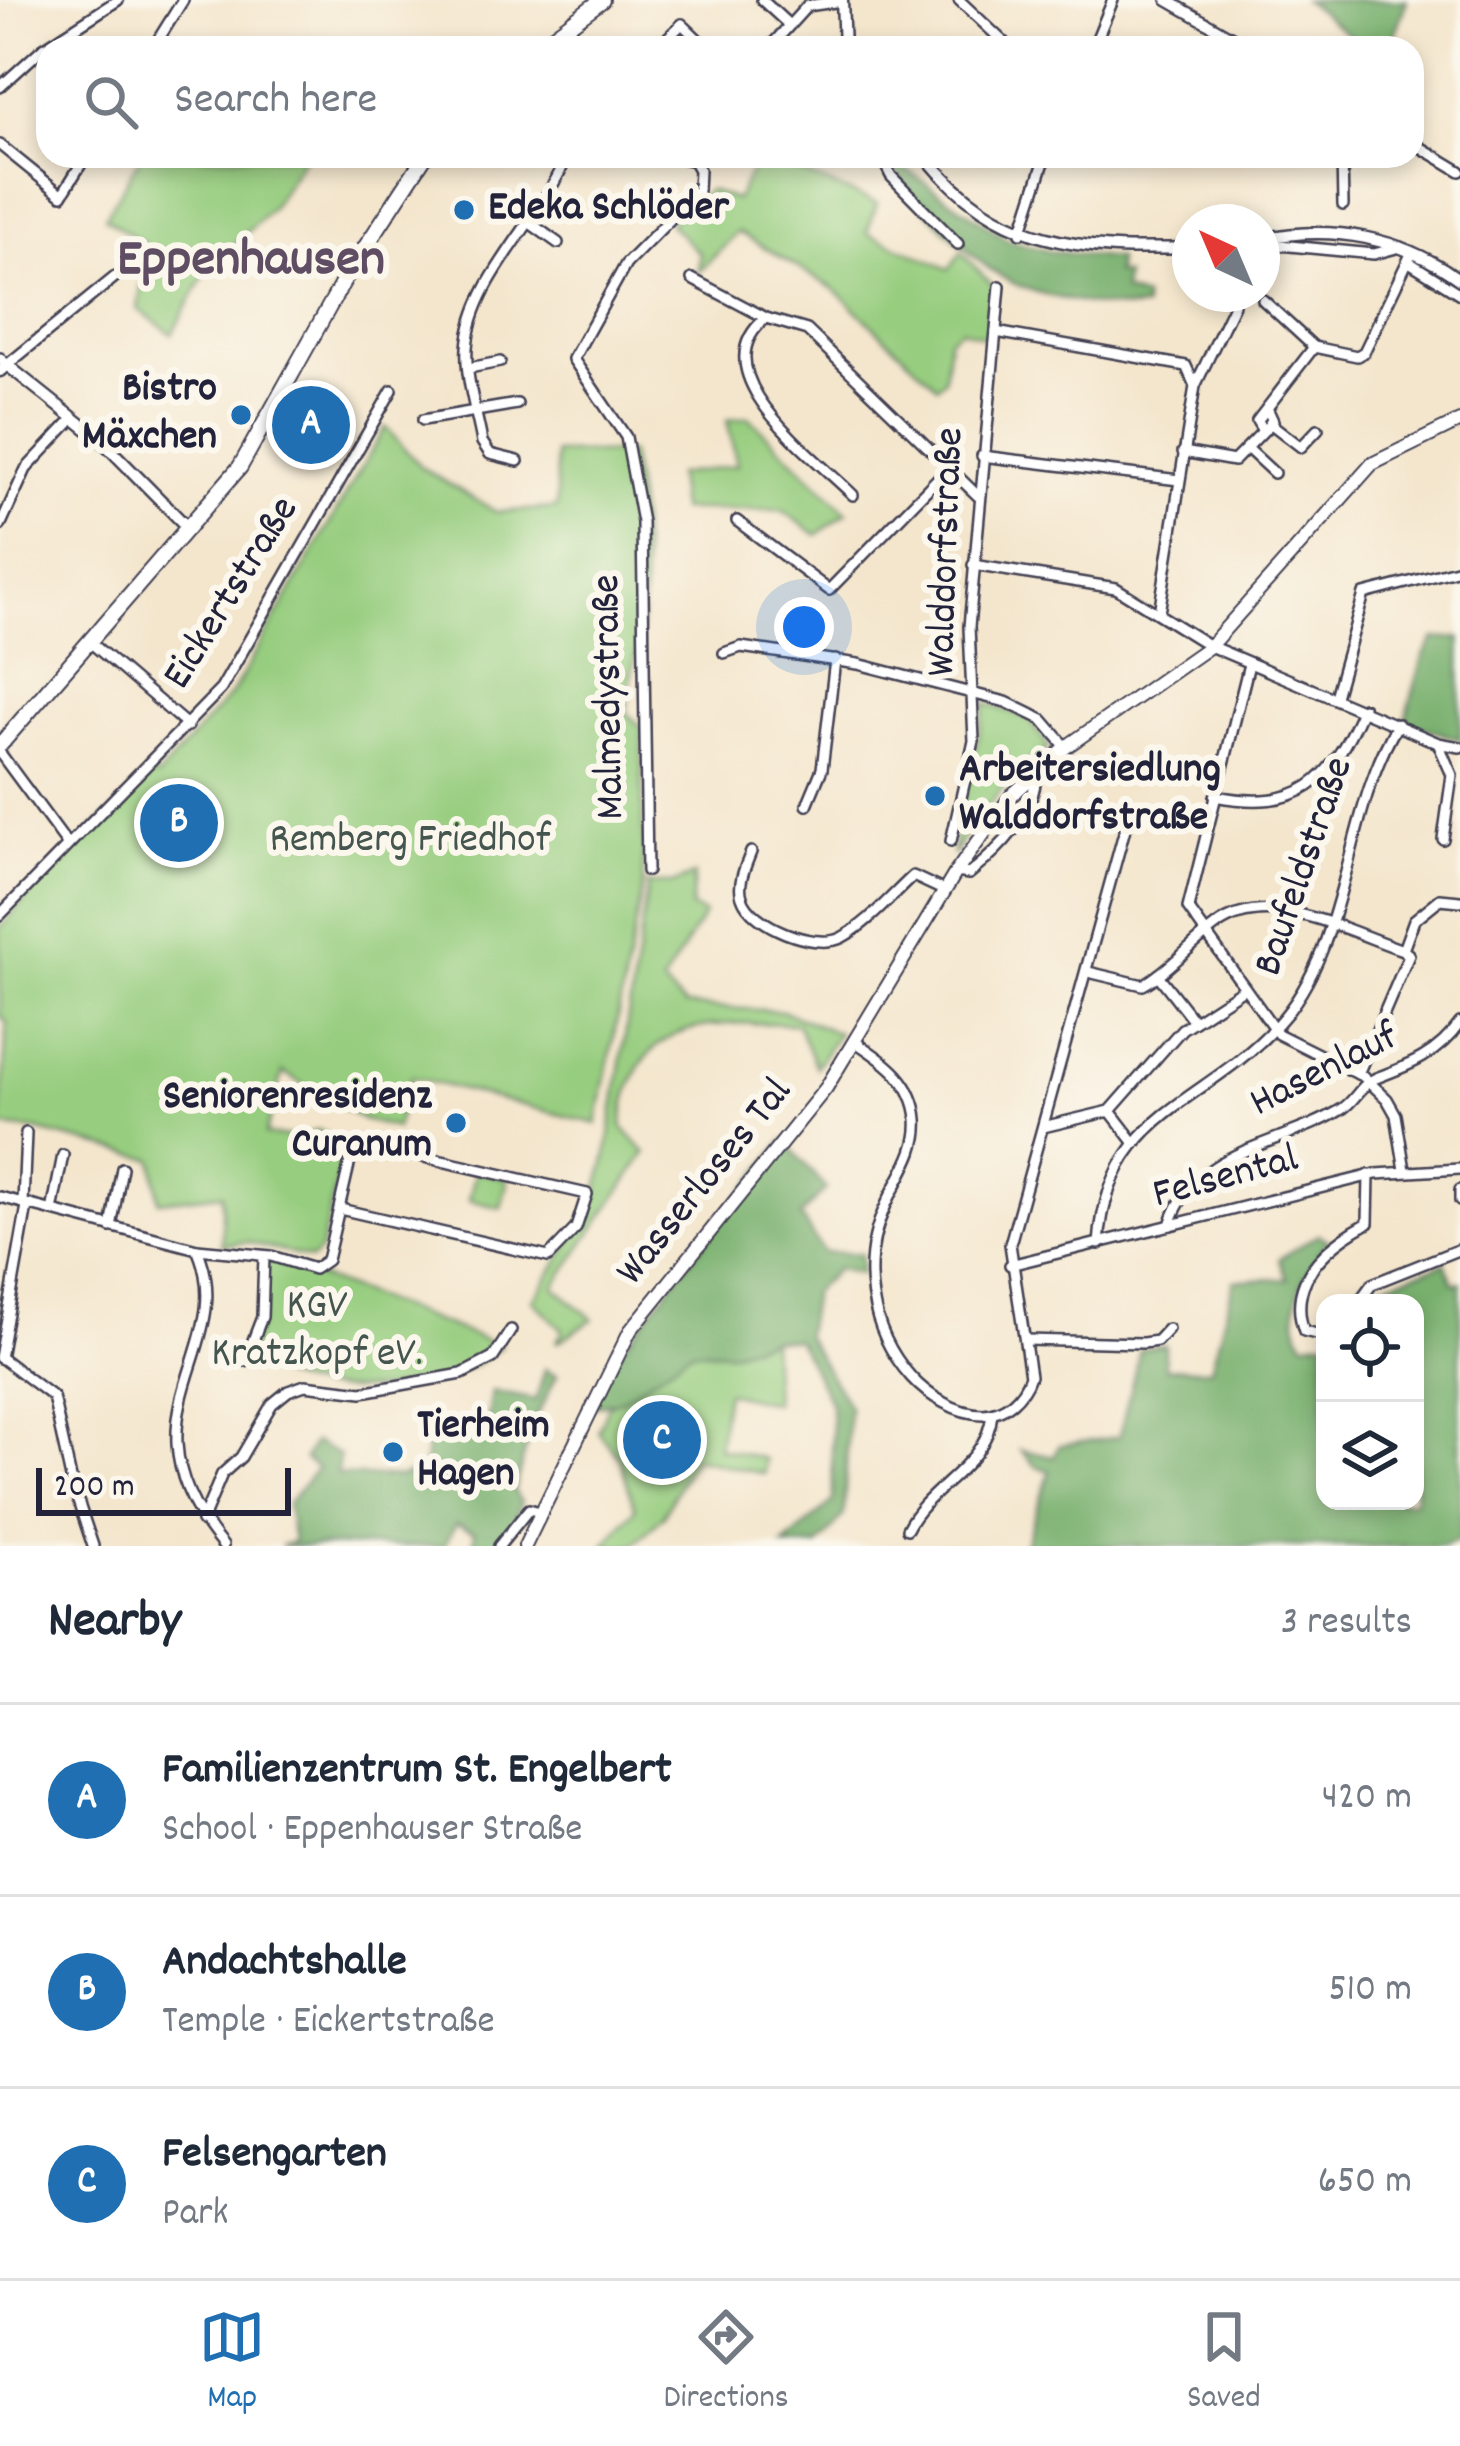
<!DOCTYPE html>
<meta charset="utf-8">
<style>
:root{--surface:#fff;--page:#f6f6f7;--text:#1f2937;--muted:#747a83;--line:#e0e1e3;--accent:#1f6fb2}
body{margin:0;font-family:Dekko,sans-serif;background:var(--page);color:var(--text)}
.controls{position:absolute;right:36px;bottom:36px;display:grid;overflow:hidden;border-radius:24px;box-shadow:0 6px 18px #0003}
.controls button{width:108px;height:108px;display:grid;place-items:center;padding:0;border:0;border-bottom:3px solid var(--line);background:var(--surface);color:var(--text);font:60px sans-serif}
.compass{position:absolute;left:1172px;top:204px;width:108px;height:108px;border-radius:50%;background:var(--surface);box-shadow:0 6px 18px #0003;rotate:316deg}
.scale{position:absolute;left:36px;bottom:30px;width:255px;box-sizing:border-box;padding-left:12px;border:6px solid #22223b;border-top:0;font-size:33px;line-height:42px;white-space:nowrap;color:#22223b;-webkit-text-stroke:9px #fbf7ec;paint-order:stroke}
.you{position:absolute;left:804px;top:627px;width:42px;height:42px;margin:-30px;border:9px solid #fff;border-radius:50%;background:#1a73e8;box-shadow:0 0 0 18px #1a73e833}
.badge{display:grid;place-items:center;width:78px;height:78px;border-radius:50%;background:var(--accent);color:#fff;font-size:39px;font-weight:700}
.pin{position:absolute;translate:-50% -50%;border:6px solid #fff;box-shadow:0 3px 12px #0006}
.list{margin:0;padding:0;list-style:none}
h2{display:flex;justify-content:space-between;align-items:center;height:156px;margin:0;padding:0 48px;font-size:51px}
h2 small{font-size:39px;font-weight:400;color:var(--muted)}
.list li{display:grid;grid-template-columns:78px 1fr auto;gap:36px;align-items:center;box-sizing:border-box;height:192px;padding:0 48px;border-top:3px solid var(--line)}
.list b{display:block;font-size:45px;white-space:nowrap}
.list p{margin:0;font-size:39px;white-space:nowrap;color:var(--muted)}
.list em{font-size:39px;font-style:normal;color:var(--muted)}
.icon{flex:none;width:66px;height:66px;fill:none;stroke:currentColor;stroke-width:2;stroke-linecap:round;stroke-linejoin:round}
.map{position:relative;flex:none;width:1460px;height:1546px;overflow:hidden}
.search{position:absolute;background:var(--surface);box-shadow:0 6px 18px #0003;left:36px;right:36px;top:36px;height:132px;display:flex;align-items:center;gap:30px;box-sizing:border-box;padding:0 42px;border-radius:36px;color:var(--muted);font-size:45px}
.sheet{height:732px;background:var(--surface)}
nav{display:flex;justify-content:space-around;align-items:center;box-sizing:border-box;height:168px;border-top:3px solid var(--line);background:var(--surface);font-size:33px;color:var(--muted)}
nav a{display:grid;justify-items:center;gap:6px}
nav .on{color:var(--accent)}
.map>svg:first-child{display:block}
.green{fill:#97cd7f;stroke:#5c785d;stroke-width:3}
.forest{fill:#79b06e;stroke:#4e6954;stroke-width:3}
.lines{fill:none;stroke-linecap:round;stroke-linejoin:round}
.minor-casing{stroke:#423f51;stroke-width:14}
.tertiary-casing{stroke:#423f51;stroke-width:15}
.secondary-casing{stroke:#423f51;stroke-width:16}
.primary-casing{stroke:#423f51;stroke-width:18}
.minor{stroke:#fff;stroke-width:9}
.tertiary{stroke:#fff;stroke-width:10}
.secondary{stroke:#fff;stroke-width:12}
.primary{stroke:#fff;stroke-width:14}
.poi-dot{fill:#1f6fb2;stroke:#fbf7ec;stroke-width:4.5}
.labels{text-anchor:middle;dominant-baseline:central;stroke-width:12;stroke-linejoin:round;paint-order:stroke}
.poi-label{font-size:42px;font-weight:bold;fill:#22223b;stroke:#fbf7ec;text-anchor:start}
.street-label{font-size:42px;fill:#22223b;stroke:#fbf7ec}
.park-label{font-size:42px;fill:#45554f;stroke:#fbf7ec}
.district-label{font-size:54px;font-weight:bold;fill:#5e4d63;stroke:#fbf7ec}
</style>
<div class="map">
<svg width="1460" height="1546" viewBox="0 0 1460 1546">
<rect width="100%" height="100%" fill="#fbf7ec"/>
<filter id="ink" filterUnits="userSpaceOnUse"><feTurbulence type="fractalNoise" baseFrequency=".00833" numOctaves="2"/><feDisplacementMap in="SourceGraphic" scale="24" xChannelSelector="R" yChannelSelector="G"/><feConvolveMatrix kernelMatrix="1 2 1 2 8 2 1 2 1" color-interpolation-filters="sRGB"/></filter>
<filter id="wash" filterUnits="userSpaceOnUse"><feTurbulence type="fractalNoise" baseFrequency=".004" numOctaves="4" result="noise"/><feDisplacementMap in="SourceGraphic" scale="48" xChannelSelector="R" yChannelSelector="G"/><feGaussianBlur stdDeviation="2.7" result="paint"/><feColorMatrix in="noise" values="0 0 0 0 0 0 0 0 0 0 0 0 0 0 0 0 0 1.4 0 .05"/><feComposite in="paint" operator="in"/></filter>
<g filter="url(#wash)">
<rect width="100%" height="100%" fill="#f4e6cd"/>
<g class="green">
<path d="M141,156h164l-34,53 -64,62 -35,63 -34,-25 9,-63 -42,-29z"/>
<path d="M759,156l118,47 -10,30 82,36 12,-17 34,36 -8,50 -27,-9 -11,10 -5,40 -7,7 -103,-97 -96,-57 -40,41 2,-19 -31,-31 39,-33 28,10z"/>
<path d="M749,417l98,95 -30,23 -35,-25h-102l-4,-35 61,-10 -10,-45z"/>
<path d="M385,427l36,40 75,45 61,-4 -2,-55h74c11,59 20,125 10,186 -5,26 -11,47 -12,74l15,15 1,155 -46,241 -186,-47 -15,51 -33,-8 -80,-48 -18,63 36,3 16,-8 29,13 -26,108 -9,8 -64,-17 -25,3v-51l-63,7 -6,-42 -118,-29 -35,-3 7,-104 -7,-8v-87l58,-67 94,-86 5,2 76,-85z"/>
<path d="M986,703l44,17 19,28 -29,19 -32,40 -4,-2 -31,51 3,-28 14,-7 -9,-9z"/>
<path d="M694,875l-3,33 13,6 -42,70 23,22 98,5 55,22 -22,34 -19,-43c-91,-2 -162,-9 -175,102l24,27 -92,134 39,32 -37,24 7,-13 -30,-30 59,-89 15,-56 41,-271h24z"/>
<path d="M476,1171l32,8 -7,29 -32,-8z"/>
<path d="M264,1256l237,90c-41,40 -139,52 -195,39 -20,-4 -42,-17 -61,-24l17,-44z"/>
<path d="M771,1339l3,64 -48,-11 -8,56 47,11 -1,15 -71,-16 -30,58 -31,30h-28l31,-37 -15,-51 -22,-27 10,-25 84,-56 38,2z"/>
</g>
<g class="forest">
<path d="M1304,0h103l-18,48h-24z"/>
<path d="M887,156l121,84 40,11 69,8 -1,15 9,1 -2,17 21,6v10c-27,5 -110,-13 -135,-27 -35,-18 -107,-90 -122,-125z"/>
<path d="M1460,638v101h-3l-52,-18 18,-64 11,-18z"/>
<path d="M784,1140l42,49 -26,27 23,36 38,2v20l-24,-5 -25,24 -7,42 44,71 -5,109 -26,31h-35l50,-45 -2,-97 -34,-64 -26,-1 -41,13 -38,-2 -70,50 -33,7 22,-44z"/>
<path d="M1318,1234l11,7c-24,28 -46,65 -25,101l21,-2v161h90v-198h-52l9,-15 73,-25 9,21 6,-2v258l-17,6h-419l26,-75 -15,-5 -14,-16 33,7 5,-12 60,-8 21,-88 25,-4v23l46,1 23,-89 54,-1 -9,-20z"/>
<path d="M545,1369l12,6 -25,51 -18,65 7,11 -15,44h-33l2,-14 -19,-8 -12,22h-164l13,-4 -6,-38 30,-36 -13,-9 10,-17 25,13 -2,20 62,2 25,-8 5,-39 59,-13 4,-26 44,9z"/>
</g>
</g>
<g filter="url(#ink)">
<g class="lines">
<g class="minor-casing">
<g id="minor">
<path d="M762,0l26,24"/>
<path d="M959,0l51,48"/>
<path d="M1167,0l84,48"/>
<path d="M153,48l30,-48"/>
<path d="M657,48l25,-24 25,24"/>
<path d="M769,48l38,-42 35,-5"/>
<path d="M1093,48l20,-48"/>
<path d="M0,87l42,-38 76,-49"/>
<path d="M1412,142l48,29"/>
<path d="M0,145l62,50 24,-39"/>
<path d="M881,156l10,20 67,68"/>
<path d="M1342,156l1,49"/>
<path d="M530,223l28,20"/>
<path d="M1021,233l25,-77"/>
<path d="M1270,237l9,8 95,9 26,-7"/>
<path d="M1409,262l51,32"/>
<path d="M692,279l74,39 41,12 171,166"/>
<path d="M1263,300l51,47"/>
<path d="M766,318c-68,55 47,137 87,177"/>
<path d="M996,332l190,34 9,20 -36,227"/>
<path d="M0,358l7,7 108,-88"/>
<path d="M469,368l31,-6"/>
<path d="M1195,386l39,-81"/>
<path d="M423,420l94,-16"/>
<path d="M1270,423l31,24 17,-18"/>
<path d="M1263,431l-6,-10 57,-74 43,9 7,-4 48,-100"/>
<path d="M1248,449l26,24"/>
<path d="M1183,452l51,9 39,-40 -6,-13"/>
<path d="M982,456l197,24"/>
<path d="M518,461l-28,-7 -8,-12c-5,-29 -17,-64 -15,-94 5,-71 75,-128 100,-192"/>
<path d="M737,521l92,69 117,-120"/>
<path d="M0,526l26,-57 47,-50"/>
<path d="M973,565l143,23 94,58 228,97 22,4"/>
<path d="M90,642l98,84"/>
<path d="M724,653l17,-6 117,17 148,38 37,18 23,27"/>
<path d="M805,656l7,-35"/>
<path d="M1249,664l-61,244 90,126 86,43 23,22 9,16 9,55"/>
<path d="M1335,697l29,-103 96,-25"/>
<path d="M1438,743l14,32 -9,64"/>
<path d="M0,753l67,91"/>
<path d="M1215,796c85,16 115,-13 148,-88"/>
<path d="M807,805l15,-36 13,-109"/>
<path d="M951,841l23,-100 -5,-114 31,-341"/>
<path d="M751,852c-5,13 -14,31 -9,45 9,29 73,53 99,41 27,-14 50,-42 72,-62l32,15"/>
<path d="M647,871l-5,-349 -16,-85 -53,-78 53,-95 72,-73 1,-21 -5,-9 -21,-5"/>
<path d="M956,872l13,2c31,-25 66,-59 67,-101"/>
<path d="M0,915l221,-226 171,-299"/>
<path d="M1088,972l55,13c27,-15 48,-41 73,-59 52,-39 133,6 187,24"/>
<path d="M1158,975l36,46"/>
<path d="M857,1043c29,19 57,39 60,76 3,32 -19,58 -31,86 -27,57 -17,125 25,172 17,19 46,37 72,37 23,-1 40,-18 47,-38l-20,-132 118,-426"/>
<path d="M1358,1074l51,-119 -6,-5 11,-30 26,-21 20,2"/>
<path d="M1110,1111l24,31"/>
<path d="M1043,1127l67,-16 72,-82 63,-41"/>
<path d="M1460,1190v11"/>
<path d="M0,1197l197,52 74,7 43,13 13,-9 26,-112 5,-6 229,52 -11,34 -28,29 -208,-48"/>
<path d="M23,1203l3,-70"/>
<path d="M52,1211l11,-56"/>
<path d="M1170,1225c23,-77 113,-79 172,-116 14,-9 18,-24 34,-31 35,-13 62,-24 84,-55"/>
<path d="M111,1227l11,-59"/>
<path d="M1099,1244c9,-133 104,-138 177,-218 75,-80 66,-210 122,-302"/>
<path d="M197,1249c45,100 -85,164 26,297"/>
<path d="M1010,1265l366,-91 84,-5"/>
<path d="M1358,1303l14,-19 88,-35"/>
<path d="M1325,1336l-21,-5c-18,-51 24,-86 64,-108l1,-48"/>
<path d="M1026,1340l117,3 14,-2 11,-12"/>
<path d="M0,1357l53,40 19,86 21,63"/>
<path d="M0,1358l27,-152"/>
<path d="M245,1361l17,-44 2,-61"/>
<path d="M202,1521l20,-47 19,-17 31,-53 16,-13 17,-6 57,7 100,-18 31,-16 18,-28"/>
<path d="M907,1529c22,-44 81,-63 85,-116"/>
<path d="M499,1546l30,-37 11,3"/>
</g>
</g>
<g class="tertiary-casing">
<g id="tertiary">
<path d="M842,0l2,48"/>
<path d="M925,156c74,91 154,95 265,92"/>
<path d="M1262,239c70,-15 140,-2 198,41"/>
<path d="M0,371l7,-6 94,75 88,89"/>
</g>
</g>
<g class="secondary-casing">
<path id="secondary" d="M525,1546l105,-215 196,-243 130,-216 56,-77 54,-48 144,-101 162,-182 88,-43"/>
</g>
<g class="primary-casing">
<g id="primary">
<path d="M537,48l65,-48"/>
<path d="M0,745l240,-278 104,-187 81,-124"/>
</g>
</g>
<use href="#minor" class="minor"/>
<use href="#tertiary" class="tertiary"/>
<use href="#secondary" class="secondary"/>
<use href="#primary" class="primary"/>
</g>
</g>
<g class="poi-dot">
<circle cx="464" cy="210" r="12"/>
<circle cx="241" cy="415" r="12"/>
<circle cx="935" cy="796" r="12"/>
<circle cx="456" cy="1123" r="12"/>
<circle cx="393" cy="1452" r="12"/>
</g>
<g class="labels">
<g class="poi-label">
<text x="488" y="210">Edeka Schlöder</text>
<text x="217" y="391" text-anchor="end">Bistro<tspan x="217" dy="48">Mäxchen</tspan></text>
<text x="959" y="772">Arbeitersiedlung<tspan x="959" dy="48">Walddorfstraße</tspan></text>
<text x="432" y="1099" text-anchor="end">Seniorenresidenz<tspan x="432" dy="48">Curanum</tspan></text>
<text x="417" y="1428">Tierheim<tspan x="417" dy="48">Hagen</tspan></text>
</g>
<g class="street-label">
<text transform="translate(948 552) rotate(-88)">Walddorfstraße</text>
<text transform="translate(233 594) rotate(-58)">Eickertstraße</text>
<text transform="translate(611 697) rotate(-91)">Malmedystraße</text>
<text transform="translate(1306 867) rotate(-71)">Baufeldstraße</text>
<text transform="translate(1325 1072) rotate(-27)">Hasenlauf</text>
<text transform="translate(1226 1179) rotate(-15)">Felsental</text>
<text transform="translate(706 1183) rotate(-51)">Wasserloses Tal</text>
</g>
<g class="park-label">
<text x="410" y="842">Remberg Friedhof</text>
<text x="317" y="1308">KGV<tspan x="317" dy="48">Kratzkopf eV.</tspan></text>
</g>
<g class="district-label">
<text x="251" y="262">Eppenhausen</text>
</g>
</g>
</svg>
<div class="controls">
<button><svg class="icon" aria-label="locate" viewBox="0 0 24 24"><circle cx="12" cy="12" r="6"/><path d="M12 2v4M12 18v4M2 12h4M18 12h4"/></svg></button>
<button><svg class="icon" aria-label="layers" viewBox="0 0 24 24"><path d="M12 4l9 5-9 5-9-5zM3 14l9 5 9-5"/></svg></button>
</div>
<svg class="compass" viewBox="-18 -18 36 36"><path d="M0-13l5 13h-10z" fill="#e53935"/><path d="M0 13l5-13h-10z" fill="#747a83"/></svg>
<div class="scale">200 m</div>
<div class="you"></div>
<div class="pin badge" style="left:311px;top:425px">A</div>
<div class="pin badge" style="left:179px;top:823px">B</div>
<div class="pin badge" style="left:662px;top:1440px">C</div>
<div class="search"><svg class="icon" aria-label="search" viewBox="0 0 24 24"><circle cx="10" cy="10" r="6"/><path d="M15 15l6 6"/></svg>Search here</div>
</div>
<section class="sheet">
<h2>Nearby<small>3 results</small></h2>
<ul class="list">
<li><span class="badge">A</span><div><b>Familienzentrum St. Engelbert</b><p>School · Eppenhauser Straße</p></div><em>420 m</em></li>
<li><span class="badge">B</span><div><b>Andachtshalle</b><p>Temple · Eickertstraße</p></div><em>510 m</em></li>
<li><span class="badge">C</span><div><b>Felsengarten</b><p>Park</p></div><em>650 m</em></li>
</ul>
</section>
<nav>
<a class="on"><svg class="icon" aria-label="map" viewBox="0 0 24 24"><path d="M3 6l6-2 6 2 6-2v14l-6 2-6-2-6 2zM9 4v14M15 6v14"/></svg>Map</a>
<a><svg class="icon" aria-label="directions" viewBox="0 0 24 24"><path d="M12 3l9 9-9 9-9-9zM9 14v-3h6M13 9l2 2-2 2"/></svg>Directions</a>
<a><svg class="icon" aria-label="saved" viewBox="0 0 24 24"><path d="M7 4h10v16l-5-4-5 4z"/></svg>Saved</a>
</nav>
